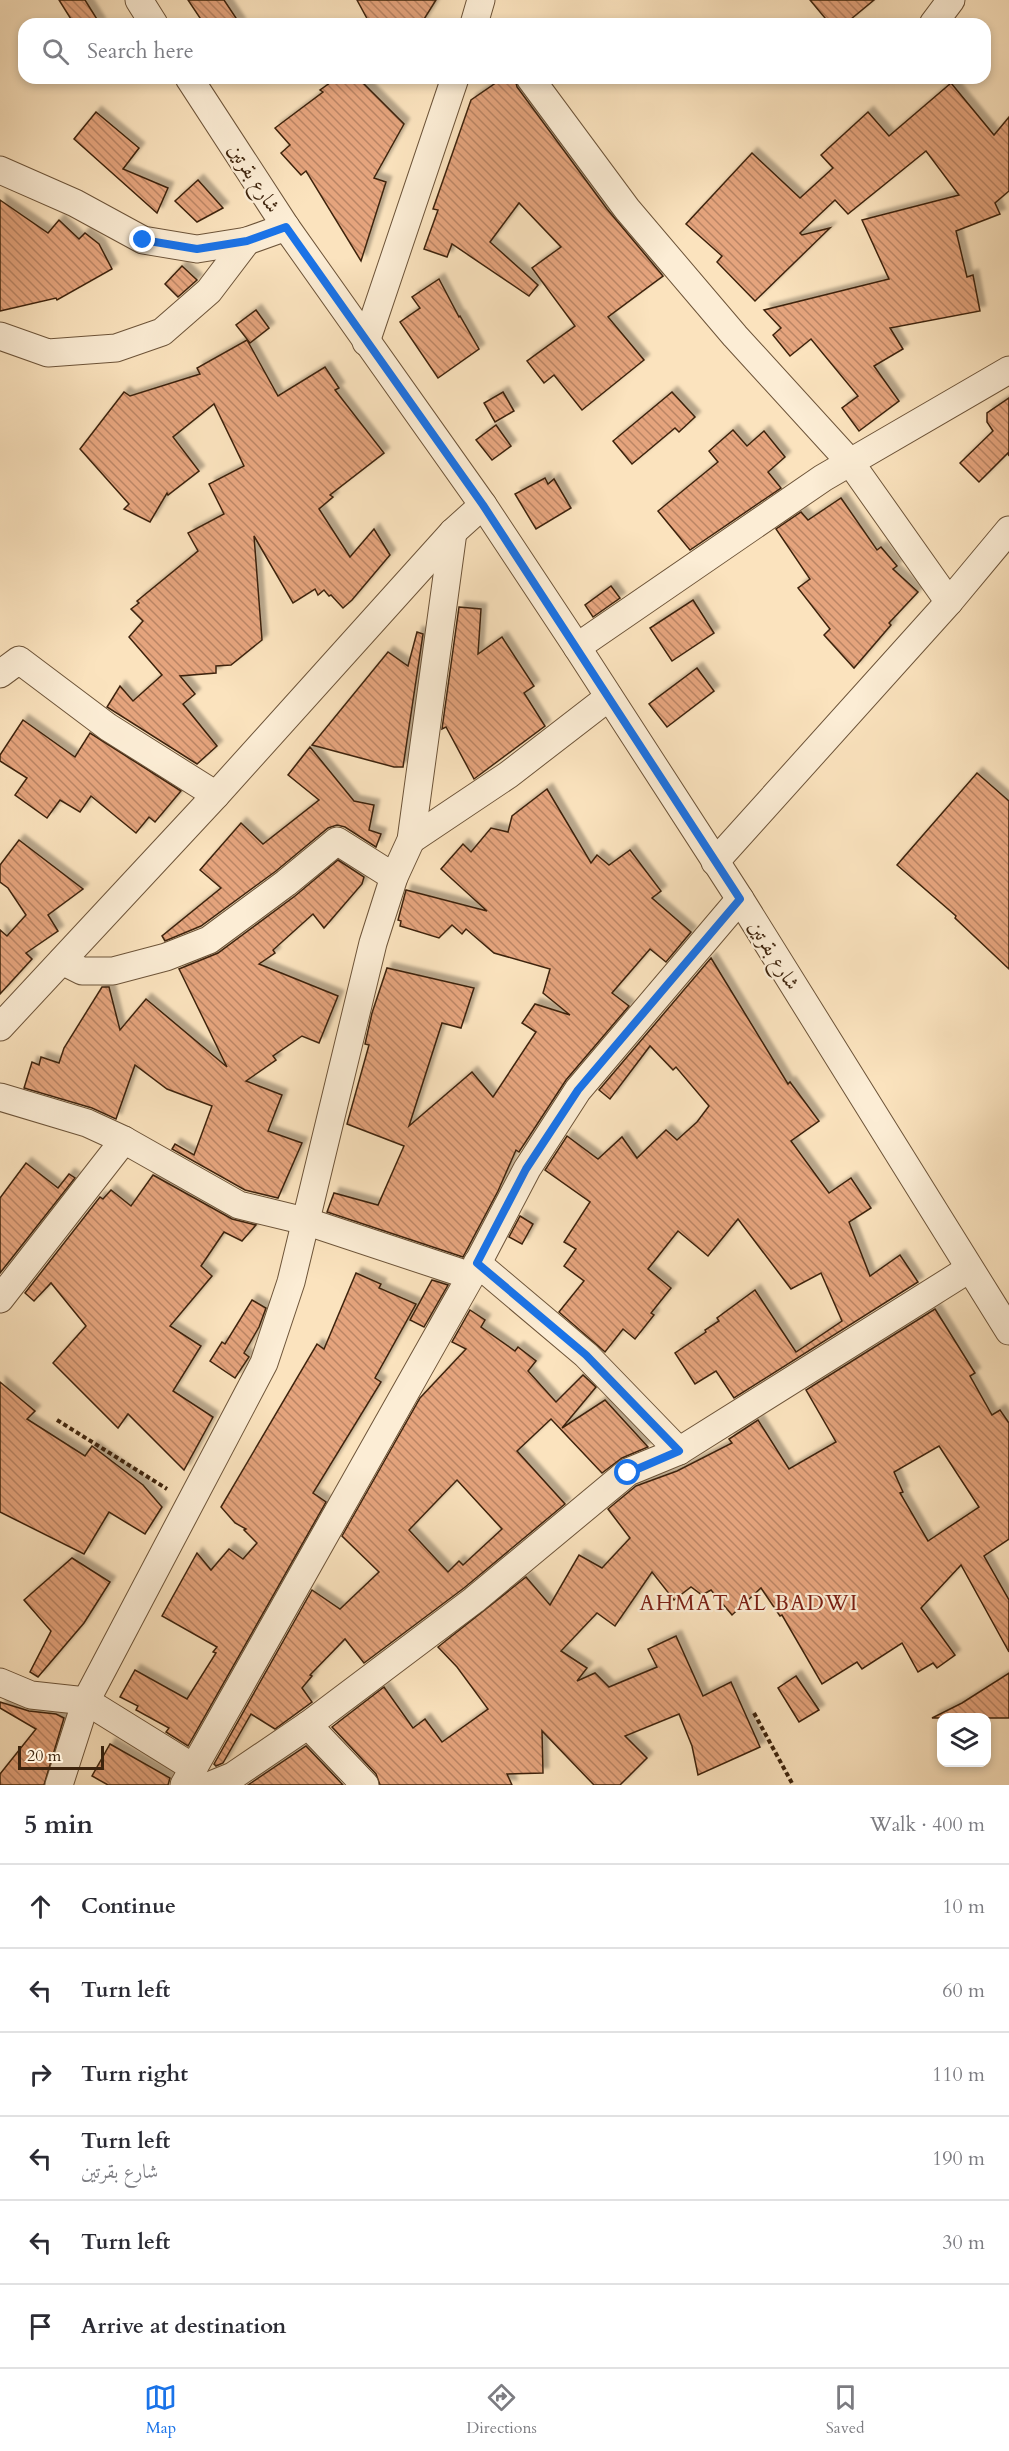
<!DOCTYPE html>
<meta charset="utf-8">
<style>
:root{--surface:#fff;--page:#f2f2f3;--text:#2b2b33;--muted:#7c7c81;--line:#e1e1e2;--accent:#1a73e8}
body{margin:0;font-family:Cardo,Amiri,serif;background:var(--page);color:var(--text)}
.controls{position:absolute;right:18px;bottom:18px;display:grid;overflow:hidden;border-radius:12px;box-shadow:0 3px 9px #0003}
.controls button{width:54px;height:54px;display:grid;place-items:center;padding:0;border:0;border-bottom:2px solid var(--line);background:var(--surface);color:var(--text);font:30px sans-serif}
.scale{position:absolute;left:18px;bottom:15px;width:86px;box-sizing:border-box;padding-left:6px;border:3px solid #3e240d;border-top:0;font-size:16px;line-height:21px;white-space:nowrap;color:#3e240d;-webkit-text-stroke:4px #fcedd5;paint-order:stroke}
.stop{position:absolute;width:18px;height:18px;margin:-14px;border:4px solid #1a73e8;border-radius:50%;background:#fff}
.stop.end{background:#1a73e8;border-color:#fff;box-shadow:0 2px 6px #0008}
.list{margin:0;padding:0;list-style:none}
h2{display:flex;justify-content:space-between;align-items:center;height:78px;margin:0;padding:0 24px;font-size:26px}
h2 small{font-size:20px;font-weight:400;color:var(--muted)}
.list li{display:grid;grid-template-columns:39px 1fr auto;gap:18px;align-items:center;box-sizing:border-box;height:84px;padding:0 24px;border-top:2px solid var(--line)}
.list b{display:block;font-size:22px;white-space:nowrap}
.list p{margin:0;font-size:20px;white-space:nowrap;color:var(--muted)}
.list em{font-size:20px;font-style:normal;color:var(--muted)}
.icon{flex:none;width:33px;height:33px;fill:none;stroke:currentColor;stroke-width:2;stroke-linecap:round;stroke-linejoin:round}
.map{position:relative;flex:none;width:1009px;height:1785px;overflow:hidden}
.search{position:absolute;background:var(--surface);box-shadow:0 3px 9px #0003;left:18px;right:18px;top:18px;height:66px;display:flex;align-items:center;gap:15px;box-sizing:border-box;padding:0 21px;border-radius:18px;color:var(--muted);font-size:22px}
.sheet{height:582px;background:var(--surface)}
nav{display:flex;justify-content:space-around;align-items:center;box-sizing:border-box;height:84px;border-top:2px solid var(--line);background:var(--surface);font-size:16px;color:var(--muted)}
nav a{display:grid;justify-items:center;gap:3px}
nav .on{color:var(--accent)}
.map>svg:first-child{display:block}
.building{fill:url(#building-back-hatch);stroke:#3e240d;stroke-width:1.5;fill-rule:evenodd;filter:url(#shadow)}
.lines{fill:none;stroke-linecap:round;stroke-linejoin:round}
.street-casing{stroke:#6d5439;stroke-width:29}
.path{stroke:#3e240d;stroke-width:4;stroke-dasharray:4.5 3;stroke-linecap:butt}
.street{stroke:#fcedd5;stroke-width:27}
.route{stroke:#1a73e8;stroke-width:8}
.labels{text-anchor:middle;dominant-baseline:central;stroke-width:4.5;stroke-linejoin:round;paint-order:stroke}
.street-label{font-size:20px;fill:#3e240d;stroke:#fcedd5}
.neighbourhood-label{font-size:21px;letter-spacing:1.5px;fill:#7a1f14;stroke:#fcedd5}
</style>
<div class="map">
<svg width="1009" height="1785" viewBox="0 0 1009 1785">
<defs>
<pattern id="building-back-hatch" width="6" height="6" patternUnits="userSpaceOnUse" patternTransform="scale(1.5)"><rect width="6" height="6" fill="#e5a47d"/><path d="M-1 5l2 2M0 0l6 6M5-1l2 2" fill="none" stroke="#bb8565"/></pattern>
<filter id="shadow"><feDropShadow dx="5.5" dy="-5.5" stdDeviation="1.5" flood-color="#0004"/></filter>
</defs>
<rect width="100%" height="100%" fill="#fbe3be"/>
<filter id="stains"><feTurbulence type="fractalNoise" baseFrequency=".00333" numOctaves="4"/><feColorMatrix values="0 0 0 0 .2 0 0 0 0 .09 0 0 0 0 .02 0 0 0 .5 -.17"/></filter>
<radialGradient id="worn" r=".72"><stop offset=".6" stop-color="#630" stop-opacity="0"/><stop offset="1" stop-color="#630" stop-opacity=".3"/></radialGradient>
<g class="building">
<path d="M59,0h26l15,24h-26z"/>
<path d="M188,0h36l16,24h-36z"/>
<path d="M357,0h79l-15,24h-51z"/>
<path d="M810,0h64l-29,24h-15z"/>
<path d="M337,78h21l46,46 -30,54 12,4 -25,79 -55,-90 -5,4 -20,-22 9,-8 -15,-17 48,-36 -3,-2z"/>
<path d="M503,78h12l2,9 90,122 56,67 -55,41 36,43 -62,50 -28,-35 -10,8 -17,-22 48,-35 -43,-58 29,-21 -42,-44 -29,39 48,43 -9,11 -77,-52 -5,13 -23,-8 14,-39 -5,-1 38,-109z"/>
<path d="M951,83l43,52 15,-18v74l-14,12 5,11 -44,17 11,46 6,-2 7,36 -90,17 13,21 -29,17 25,35 -40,30 -17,-23 16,-12 -47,-57 -21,17 -17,-21 8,-7 -17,-18 125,-31 -27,-59 97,-25 -33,-44 -78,63 -13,-14 -35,33 2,2 28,-7 -75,73 -38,-39 5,-6 -36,-32 66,-71 48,45 33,-30 -12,-13 47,-43 21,24z"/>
<path d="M96,112l43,36 -16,21 45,19 -11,25 -83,-74z"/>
<path d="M198,180l25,28 -26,14 -22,-21z"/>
<path d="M0,200l48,33 11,-13 20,19 6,-6 14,11 13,25 -55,31 -1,-2 -56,13z"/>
<path d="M182,266l15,14 -19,17 -13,-13z"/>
<path d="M439,279l20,38 1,-1 19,33 -41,29 -38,-56 20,-14 -8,-11z"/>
<path d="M256,310l13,18 -19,15 -14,-18z"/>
<path d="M247,340l31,56 47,-29 14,21 -4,2 49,63 -54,42 3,2 -14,12 31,48 24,-28 16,26 -38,45 -9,8 -12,-13 -2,1 -5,-6 -6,5 -3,-6 -22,14 -39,-67 8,104 -31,25 -15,1v7l-36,3 15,18 -12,10 34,42 -20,18 -90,-57 13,-21 13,15 29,-26 -33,-38 14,-16 -12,-12 8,-6 -2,-2 61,-50 -10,-18 36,-19 -15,-30 35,-18 -30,-62 -41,33 26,34 -31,24 -1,-2 -17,29 -26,-13 5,-5 -49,-55 44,-57 6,4 70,-22 -3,-6z"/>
<path d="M503,392l11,19 -19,11 -11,-19z"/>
<path d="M672,392l23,25 -16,15 -4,-4 -43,36 -19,-23z"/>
<path d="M1009,398v58l-1,-3 -29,29 -19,-19 33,-32 -6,-9v-9z"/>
<path d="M496,425l15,21 -19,14 -16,-20z"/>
<path d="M733,430l14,16 17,-15 21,26 -17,15 13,16 -91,62 -32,-39 60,-49 -9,-11z"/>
<path d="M545,478l3,6 6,-5 17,29 -35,21 -21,-35z"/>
<path d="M841,498l36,52 4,-3 16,19 -4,3 25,23 -29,31 2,2 -37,43 -30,-33 6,-6 -32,-41 12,-9 -34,-50 25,-17 7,8z"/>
<path d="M611,586l9,12 -27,19 -8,-12z"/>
<path d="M693,600l21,33 -42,28 -22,-33z"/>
<path d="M459,607l22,2 -3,45 24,-17 32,49 -10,7 21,33 -71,53 -28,-52 -4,2z"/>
<path d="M417,632l6,2 -20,133h-9l-82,-22 76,-93 20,14z"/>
<path d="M697,668l17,23 -47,36 -18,-23z"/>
<path d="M23,720l52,37 15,-24 91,58 -26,31 -6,-5 -13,16 -45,-37 -11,16 -20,-12 -13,18 -32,-23 12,-17 -27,-17v-6z"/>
<path d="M310,747l44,54 20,4 -5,25 12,4 -5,13 -31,-20 -8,-2 -9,3 -52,43 -75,55 -36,15 -3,-5 59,-48 -21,-18 41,-47 22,21 56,-44 -31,-25z"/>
<path d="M977,773l32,28v168l-54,-51 1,-2 -59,-51z"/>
<path d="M547,789l44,74 6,-8 12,10 21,-15 31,41 -9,7 39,34 -25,30 -16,-13 -38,44 17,13 -63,74 -47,72 -3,-2 -18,41 -35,66 -136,-45 7,-19 44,12 26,-59 -57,-22 22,-79 -4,-1 7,-31 15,-45 87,20 -13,40 -19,-5 -33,103 63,-54 21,25 43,-65 -14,-9 13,-19 35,11 -27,-22 7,-24 -56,-16 -28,-24 -4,5 -10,-9 -13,13 -39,-12 1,-5 -3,-1 8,-30 81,21 -46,-42 22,-25 8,8 20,-24 17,4 4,-16z"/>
<path d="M19,840l64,49 -35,26 10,16 -32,22 6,6 -32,35v-64l7,6 19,-21 -18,-27 -8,-6v-17z"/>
<path d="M338,860l26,17 -2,7 -38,44 -11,-14 -40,36 2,3 -16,11 79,32 -19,47 -17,-7 -29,20 3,4 -30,21 36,14 -14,36 34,12 -24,55 -33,-8 -73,-41 3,-5 19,11 18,-49 -45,-17 -32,-24 -19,54 -24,-11 -68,-20 8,-26 7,3 2,-8 18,6 5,-15 38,-61h7l11,43 26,-31 81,68 -48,-98 39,-16 77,-57z"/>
<path d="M711,958l77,126 2,-2 29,39 -28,20 38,52 22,-15 20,30 -22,14 21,54 30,-21 18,27 -184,116 -18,-27 -21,13 -20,-31 31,-21 -1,-2 14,-9 -2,-3 38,-28 41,62 46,-31 -21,-48 -30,16 -53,-70 -30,37 -30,-25 -30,38 23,19 -20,25 3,2 -19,24 -12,-10 -18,23 -46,-40 25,-31 -20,-15 12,-17 -12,-7 26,-40 -45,-32 22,-34 31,23 24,-22 15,21 29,-28 11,10 20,-18 12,-16 -33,-39 -3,3 -23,-24 -40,53 -11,-9z"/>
<path d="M26,1163l32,25 11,-14 6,4 -75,95v-75z"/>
<path d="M153,1175l79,44 24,6 -14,16 -18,-9 -23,34 11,10 -42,50 31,20 -28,45 40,26 -29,53 -56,-56 -10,14 -65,-65 33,-37 -35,-43 -17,18 -9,-8 75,-96 3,2 8,-9 20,16z"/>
<path d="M520,1216l13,8 -11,20 -13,-7z"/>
<path d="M356,1273l25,11 -2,4 37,16 -41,74 6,4 -68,111 13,9 -138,244 -22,-14 3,-4 -33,-18 2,-4 -18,-9 15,-27 52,29 29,-46 -3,-1 4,-5 -55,-31 35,-63 14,17 18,-21 14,10 14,-16 -13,-13 2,-1 -11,-6 -14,-16 96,-163 7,5z"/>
<path d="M432,1280l16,5 -24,42 -14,-7z"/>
<path d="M252,1300l14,8 -7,19 -15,26 5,4 -14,21 -25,-17 12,-19 3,2z"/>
<path d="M935,1309l40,64 -5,3 22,39 8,-5 9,13v116l-25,17 25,44v52l-48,-87 -40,43 34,47 -18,13 -4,-5 -15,9 -16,-29 -40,26 -5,-7 -35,22 -40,-69 -2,1 -19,-28 -29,27 -21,-25 -9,5 -11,-8 -17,13 -22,-28 -37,54 -18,-13 -36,38 26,17 -10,13 18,-8 14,14 48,-20 -9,-18 28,-13 27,60 28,-14 29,65 -62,28 -6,-29 -13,-32 -54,22 22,22 -27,27h-26l-52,-54 1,42 -36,1 5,11h-132l-4,-11 -44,-47 52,-40 29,41 12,-9 17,23 46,-33 -31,-42 -19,-20 88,-70 24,28 29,-50 23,13 28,-30 -22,-29 28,-23 41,-15 55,-28 -3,-4 29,-19 31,49 47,-27 -30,-52zM939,1446l40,61 -51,34 -28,-48 3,-1 -9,-20z"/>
<path d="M470,1310l15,10 -4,7 34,24 3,-4 18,14 -8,10 28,31 27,-27 13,12 -34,41 43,-28 43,47 -26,11 -20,15 -51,-54 -34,32 48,53 -101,84 -100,75 -19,-24 -35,36 2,1 -10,12 10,14 -37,27 -24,-15 -28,49 -7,3 -2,-2 98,-174 28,19 39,-37 -37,-36 78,-138 46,-49 -14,-7zM457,1480l45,49 -39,36 -4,-4 -11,11 -39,-42z"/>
<path d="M0,1382l35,29 -8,8 58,37 7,-10 51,39 19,22 -17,27 -36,-22 -25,42 -84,-42z"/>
<path d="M72,1558l38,24 -26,41 -46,54 -8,-5 21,-41 -27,-31z"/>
<path d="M1009,1673v45h-77l30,-15z"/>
<path d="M796,1676l23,34 -20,12 -21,-34z"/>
<path d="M0,1702l29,9 27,3 8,4 -20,67h-44v-11l36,-45 -36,-21z"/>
<path d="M110,1744l60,34 -2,7h-60l-16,-9z"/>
<path d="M306,1746l37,39h-95z"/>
</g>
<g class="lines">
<g class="street-casing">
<g id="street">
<path d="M139,0l15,24"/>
<path d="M474,24l7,-24"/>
<path d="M933,24l18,-24"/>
<path d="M189,78l97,149 197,278 94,142 163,252 269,432"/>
<path d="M530,78l97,131 108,127 115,126 99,140"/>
<path d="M0,170l75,33 68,37 54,9 50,-8 39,-14"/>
<path d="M0,336l48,17 68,-5 46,-16 47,-41 38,-50"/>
<path d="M366,342l89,-264"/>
<path d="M577,647l246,-169 186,-108"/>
<path d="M0,674l19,-14 89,67 108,68"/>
<path d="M411,840l97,-65 101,-78"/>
<path d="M715,862l234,-260 60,-72"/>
<path d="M62,961l20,10h31l53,-14 43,-17 77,-57 51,-42 57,36"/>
<path d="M0,1027l216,-232 237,-263 30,-27"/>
<path d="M0,1097l87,26 37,17 115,65 66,16 166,55"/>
<path d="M477,1263l109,92 93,96"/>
<path d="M0,1299l124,-159"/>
<path d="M0,1682l31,13 55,6 108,67"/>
<path d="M308,1725l57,60"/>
<path d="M59,1785l27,-84 178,-338 27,-81 82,-339 21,-66 17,-37 42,-308"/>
<path d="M184,1785l287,-509 56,-107 51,-79 162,-191"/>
<path d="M211,1785l22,-9 75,-51 166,-125 154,-128 51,-21 290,-182"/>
</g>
</g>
<g class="path">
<path d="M57,1420l110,69"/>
<path d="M754,1713l39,72"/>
</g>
<use href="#street" class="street"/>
</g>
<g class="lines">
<path class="route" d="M143,240l54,9 50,-8 39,-14 197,278 257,394 -162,191 -52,79 -49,94 109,92 93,96 -51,22"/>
</g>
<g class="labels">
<g class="street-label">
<text transform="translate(254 178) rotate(57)">شارع بقرتين</text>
<text transform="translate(774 955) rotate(58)">شارع بقرتين</text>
</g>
<g class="neighbourhood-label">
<text x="749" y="1603">AHMAT AL BADWI</text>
</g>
</g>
<rect width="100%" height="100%" filter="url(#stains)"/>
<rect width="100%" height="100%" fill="url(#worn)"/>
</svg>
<div class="controls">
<button><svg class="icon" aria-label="layers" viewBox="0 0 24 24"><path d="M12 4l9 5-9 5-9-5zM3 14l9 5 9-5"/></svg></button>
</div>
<div class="scale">20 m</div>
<div class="stop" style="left:628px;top:1473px"></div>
<div class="stop end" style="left:143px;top:240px"></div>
<div class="search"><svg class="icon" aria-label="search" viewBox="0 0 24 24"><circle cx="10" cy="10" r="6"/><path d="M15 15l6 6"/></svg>Search here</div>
</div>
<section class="sheet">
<h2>5 min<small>Walk · 400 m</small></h2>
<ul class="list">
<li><svg class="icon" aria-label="ahead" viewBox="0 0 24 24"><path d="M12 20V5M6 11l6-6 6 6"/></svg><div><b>Continue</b></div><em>10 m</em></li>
<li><svg class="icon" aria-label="left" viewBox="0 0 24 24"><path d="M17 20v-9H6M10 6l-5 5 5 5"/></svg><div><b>Turn left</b></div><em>60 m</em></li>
<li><svg class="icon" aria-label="right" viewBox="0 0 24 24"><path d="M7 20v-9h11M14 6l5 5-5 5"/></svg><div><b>Turn right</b></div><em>110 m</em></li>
<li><svg class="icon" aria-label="left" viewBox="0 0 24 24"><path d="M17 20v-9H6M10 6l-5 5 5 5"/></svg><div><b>Turn left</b><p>شارع بقرتين</p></div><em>190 m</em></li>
<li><svg class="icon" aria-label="left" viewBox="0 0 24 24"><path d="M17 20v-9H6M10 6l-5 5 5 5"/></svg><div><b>Turn left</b></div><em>30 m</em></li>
<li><svg class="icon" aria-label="arrive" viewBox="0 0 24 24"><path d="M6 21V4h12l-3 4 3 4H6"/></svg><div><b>Arrive at destination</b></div></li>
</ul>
</section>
<nav>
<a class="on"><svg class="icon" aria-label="map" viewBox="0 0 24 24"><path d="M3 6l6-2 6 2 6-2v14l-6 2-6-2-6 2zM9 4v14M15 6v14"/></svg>Map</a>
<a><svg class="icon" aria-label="directions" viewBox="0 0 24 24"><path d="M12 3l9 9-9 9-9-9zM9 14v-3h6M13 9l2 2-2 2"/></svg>Directions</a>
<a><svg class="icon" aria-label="saved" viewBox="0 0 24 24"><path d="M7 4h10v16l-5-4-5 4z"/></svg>Saved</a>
</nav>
